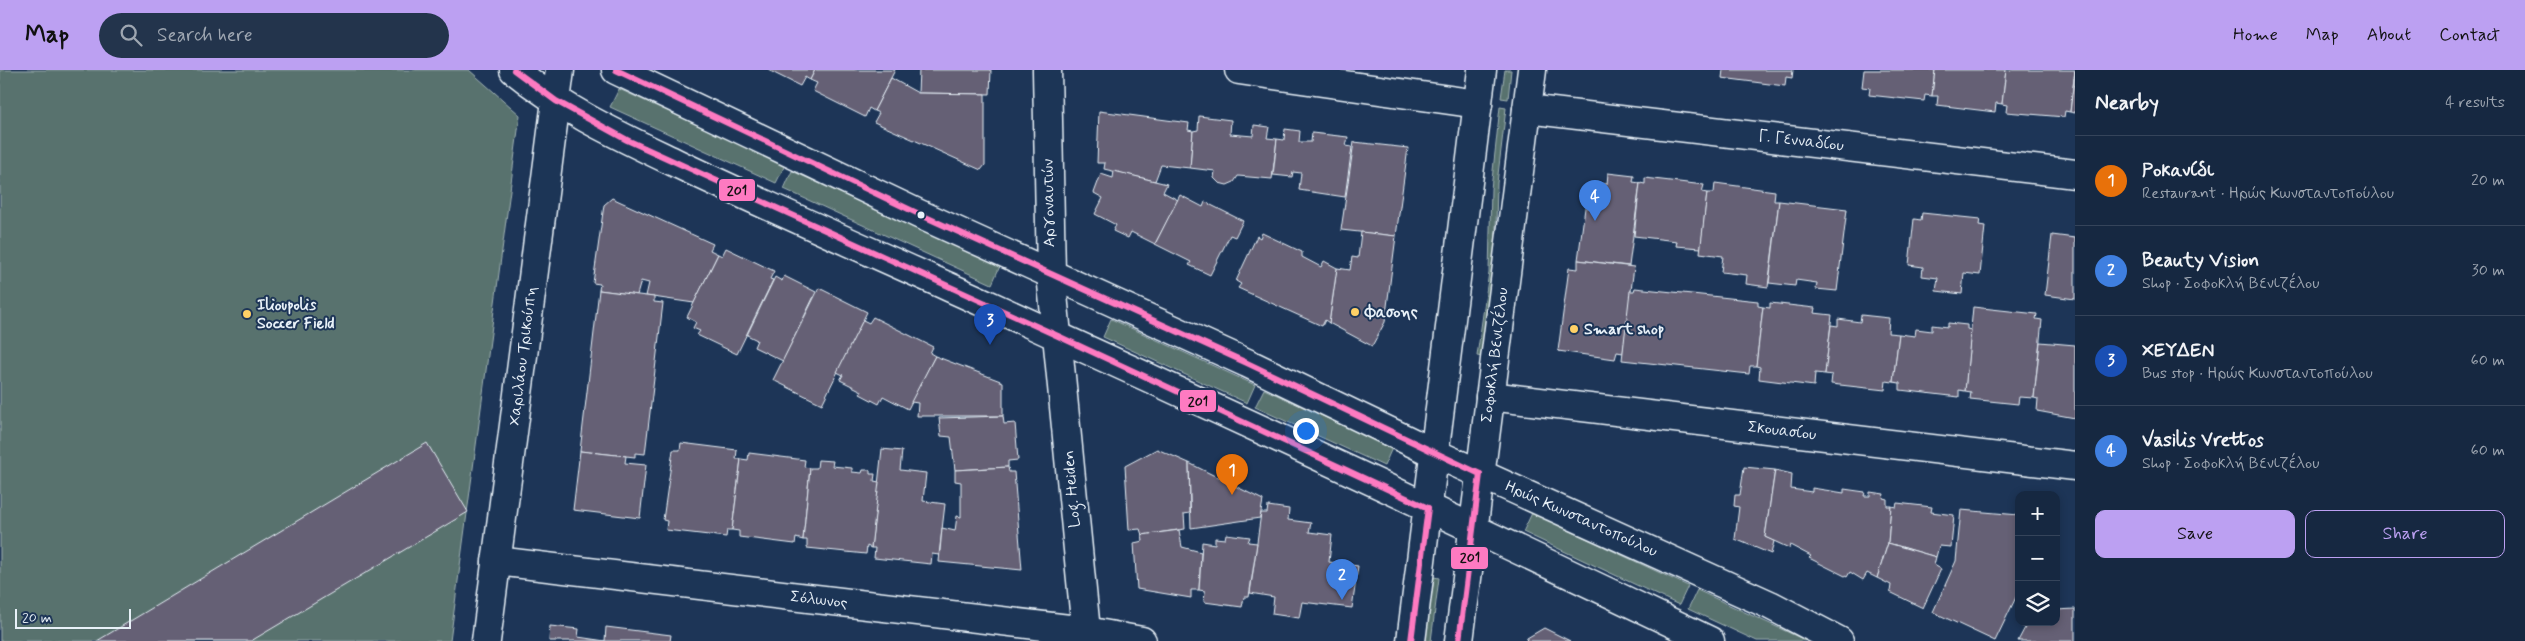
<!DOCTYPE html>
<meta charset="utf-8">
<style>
:root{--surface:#162841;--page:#23344c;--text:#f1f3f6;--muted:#9ea6b1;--line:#35445a;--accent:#bca0f2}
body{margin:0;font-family:Mynerve,sans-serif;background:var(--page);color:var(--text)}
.controls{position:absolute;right:15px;bottom:15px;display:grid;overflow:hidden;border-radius:10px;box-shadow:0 2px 8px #0003}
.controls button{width:45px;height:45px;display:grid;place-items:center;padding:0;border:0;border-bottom:1px solid var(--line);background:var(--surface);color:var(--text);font:25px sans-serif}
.scale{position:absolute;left:15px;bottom:12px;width:116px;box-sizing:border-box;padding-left:5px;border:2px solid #e8f1f8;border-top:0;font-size:14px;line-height:18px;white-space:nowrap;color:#e8f1f8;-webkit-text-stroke:4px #1d3557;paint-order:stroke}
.you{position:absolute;left:1305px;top:360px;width:18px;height:18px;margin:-12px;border:4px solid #fff;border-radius:50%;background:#1a73e8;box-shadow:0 0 0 8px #1a73e833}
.badge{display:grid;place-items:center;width:32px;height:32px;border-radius:50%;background:var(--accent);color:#fff;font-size:16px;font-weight:700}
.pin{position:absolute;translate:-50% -41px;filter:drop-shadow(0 1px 2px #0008)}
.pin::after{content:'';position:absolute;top:26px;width:18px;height:15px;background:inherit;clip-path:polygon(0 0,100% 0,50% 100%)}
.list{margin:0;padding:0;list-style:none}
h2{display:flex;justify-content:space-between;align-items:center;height:65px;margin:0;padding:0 20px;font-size:21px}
h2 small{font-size:16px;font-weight:400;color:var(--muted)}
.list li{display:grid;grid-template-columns:32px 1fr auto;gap:15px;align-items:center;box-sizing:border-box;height:90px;padding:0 20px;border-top:1px solid var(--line)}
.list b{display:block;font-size:19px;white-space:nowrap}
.list p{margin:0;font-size:16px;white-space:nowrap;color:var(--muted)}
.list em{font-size:16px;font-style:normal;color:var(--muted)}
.actions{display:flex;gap:10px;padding:15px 20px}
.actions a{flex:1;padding:11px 0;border:1px solid var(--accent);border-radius:10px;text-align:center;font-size:18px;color:var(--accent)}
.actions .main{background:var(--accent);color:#111}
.icon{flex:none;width:28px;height:28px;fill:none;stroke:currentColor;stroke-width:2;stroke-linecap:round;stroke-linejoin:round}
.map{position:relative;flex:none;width:2075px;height:571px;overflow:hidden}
header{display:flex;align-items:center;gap:30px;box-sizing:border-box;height:70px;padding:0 25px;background:var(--accent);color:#111}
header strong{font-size:24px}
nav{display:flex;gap:28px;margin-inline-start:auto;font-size:18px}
.search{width:350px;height:45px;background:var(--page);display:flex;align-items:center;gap:12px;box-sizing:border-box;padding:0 18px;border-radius:28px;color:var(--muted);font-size:19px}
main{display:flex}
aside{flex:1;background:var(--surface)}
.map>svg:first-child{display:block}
.green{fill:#58726e;stroke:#a0b2b3}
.building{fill:#656075;stroke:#e8f1f8}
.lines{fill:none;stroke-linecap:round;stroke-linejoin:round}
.minor-casing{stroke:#e8f1f8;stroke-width:31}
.tertiary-casing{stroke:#e8f1f8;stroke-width:31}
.minor{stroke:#1d3557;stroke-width:28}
.tertiary{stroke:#1d3557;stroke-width:28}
.bus-1-casing{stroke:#1d3557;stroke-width:10}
.bus-1{stroke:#fe7ac1;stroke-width:6}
.bus-dot{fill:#e8f1f8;stroke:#1d3557;stroke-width:2}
.poi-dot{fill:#ffd166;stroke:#1d3557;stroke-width:2}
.labels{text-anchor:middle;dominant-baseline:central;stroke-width:4;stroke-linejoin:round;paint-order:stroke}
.street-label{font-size:16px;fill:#e8f1f8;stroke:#1d3557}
.poi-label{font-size:16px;font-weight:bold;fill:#e8f1f8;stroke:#1d3557;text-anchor:start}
.line-badge{stroke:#1d3557;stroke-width:2}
.pale-badge-label{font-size:14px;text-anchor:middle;font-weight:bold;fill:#111}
</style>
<header>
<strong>Map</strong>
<div class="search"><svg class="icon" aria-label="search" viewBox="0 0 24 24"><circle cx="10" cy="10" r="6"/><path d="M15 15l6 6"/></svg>Search here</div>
<nav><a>Home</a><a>Map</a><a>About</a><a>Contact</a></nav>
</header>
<main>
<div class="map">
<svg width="2075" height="571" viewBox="0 0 2075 571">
<rect width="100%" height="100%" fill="#1d3557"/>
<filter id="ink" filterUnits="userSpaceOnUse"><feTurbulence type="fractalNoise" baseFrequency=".02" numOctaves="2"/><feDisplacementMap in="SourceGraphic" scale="10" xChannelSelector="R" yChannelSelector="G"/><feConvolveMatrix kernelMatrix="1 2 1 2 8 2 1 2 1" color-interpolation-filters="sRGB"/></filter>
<g filter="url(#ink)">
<g class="green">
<path d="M0,0h469l51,45 -70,526h-450z"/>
<path d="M1505,0h6l-3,29 -7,-1z"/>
<path d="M619,19l166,76 -9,18 -166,-76z"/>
<path d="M1500,37l6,1 -9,75 -2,90 -12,84 -6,-1 12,-84 2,-83z"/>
<path d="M792,101l208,95 -8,18 -208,-95z"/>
<path d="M1111,249l144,66 -8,18 -144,-66z"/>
<path d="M1264,319l128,59 -8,18 -129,-59z"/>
<path d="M1532,443l156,73 -9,19 -156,-73z"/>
<path d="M1434,507l5,1 -8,63h-6z"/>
<path d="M1697,520l110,51h-50l-69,-32z"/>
</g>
<g class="building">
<path d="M768,0h47l-5,10 -5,-3 -5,9z"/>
<path d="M815,0h80l-21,41 -5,-3 -4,9 -52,-26 4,-8 -7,-3z"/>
<path d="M919,0h72l-1,24 -72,-1z"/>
<path d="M1723,0h70l-1,8 -6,-1 -1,9 -63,-8z"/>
<path d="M1864,0h71l-3,26 -7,-1 -1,6 -55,-6 1,-7 -8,-1z"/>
<path d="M1935,0h71l-4,34 -6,-1 -1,9 -58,-7 1,-9h-6z"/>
<path d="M2006,0h69l-5,42 -5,-1 -1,6 -58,-5 1,-7 -5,-1z"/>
<path d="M2075,1v42l-5,-1z"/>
<path d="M891,8l27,15 67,1v71l-4,5 -107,-48 5,-9 -5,-2z"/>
<path d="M1099,41l90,12 -1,7 5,1 -3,37 -29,-3 -6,16 -51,-12 1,-6h-8z"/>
<path d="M1199,46l32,4 -1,14 23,2 1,-11 15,2 -2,11 10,1 -5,40 -34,-3 -4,6 -7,3 -8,-2 -5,-5 1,-7 -25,-3 3,-37 5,-1z"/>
<path d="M1285,59l15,2 -1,11h12l1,-9 36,4 -2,9 6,1 -7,50 -46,-7 2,-17 -8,-1 -1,5 -19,-2 4,-36 7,1z"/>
<path d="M1354,72l54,6 -12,88 -55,-6z"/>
<path d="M1114,101l53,13 -4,8 15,8 -23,44 -24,-12 -3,6 -15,-7 3,-6 -21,-11 8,-16 -9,-5 7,-19 12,4z"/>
<path d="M1608,103l26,3 -1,6 7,1 -11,83 -51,-6 7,-52h5l3,-25 14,1z"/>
<path d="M1645,108l59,7 -2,7 5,1 -6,55 -25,-2 1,-5 -43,-5 6,-53 5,1z"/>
<path d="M1715,113l60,8 -1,10h5l-11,86 -22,-3 1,-9 -26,-3 2,-16 -23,-3 7,-60h7z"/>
<path d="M1180,125l23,12 2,-5 38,19 -8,16 -5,-2 -20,40 -21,-10 2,-3 -36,-18z"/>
<path d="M612,128l101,46 -3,6 8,4 -24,49 -48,-7 3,-13 -8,-2 -4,14 -38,-5 1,-6 -7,-1 11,-78z"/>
<path d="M1779,131l68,8 -10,82 -21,-2 1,-6 -21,-3 -1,6 -26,-3z"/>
<path d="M1922,143l58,6 -1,6 6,1 -5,49 -16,-2 -2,21 -26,-3 2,-13 -16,-2 1,-9 -14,-2 5,-46 7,1z"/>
<path d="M1361,162l35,4 -11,86 -13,24 -43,-23 8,-55 13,2 2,-13 6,1z"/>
<path d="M1262,163l40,19v5l19,10 3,-6 13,7 -8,55 -4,-3 -3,6 -84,-38 3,-4 -5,-3 21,-45 3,2z"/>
<path d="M2052,165l23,3v61l-30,-4z"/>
<path d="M726,178l48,23 -4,8 3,1 -36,74 -40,-19 3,-4 -7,-3 3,-6 -9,-5 31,-63 4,2z"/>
<path d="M1578,190l56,7 -11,86 -6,-1 -2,7 -57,-8 11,-83 9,1z"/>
<path d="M784,206l32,16 -33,69 -29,-14 3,-7 -10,-5 28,-58 7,4z"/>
<path d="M819,218l48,24 -45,92 -49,-24z"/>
<path d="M1635,218l123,13v5l5,1 -7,59h-6l-1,8 -127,-14 8,-69h4z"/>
<path d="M599,220l55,7v5l9,1 -18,151 -10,-1v4l-55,-6z"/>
<path d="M1770,233l45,5 -1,5 18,2 -7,59 -10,-1 -1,13 -55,-7 1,-12 -4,-1 7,-59 7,1z"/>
<path d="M1973,237l64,7 -1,5 6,1 -8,78 -15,-1 -1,7 -48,-5 1,-7 -6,-1z"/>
<path d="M1861,245l28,3 -1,15 11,1 -6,48 -7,-1 -1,9 -54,-6 1,-9 -7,-1 6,-49 7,1v-7l22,3z"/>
<path d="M873,247l60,30 -3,6 5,3 -27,53 -25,-13 -4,8 -19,-10 2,-3 -22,-11 3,-5 -6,-3 26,-52 6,3z"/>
<path d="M1948,253l19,2v4l4,1 -6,61 -6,-1v7l-59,-7v-7l-7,-1 6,-48 16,2 1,-7 16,2v-6l16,2z"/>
<path d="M2040,272l35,3v73l-38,-7 1,-12 -4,-1z"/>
<path d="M935,286l68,26v34h-86l1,-13 -7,-1z"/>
<path d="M1003,346l1,8 11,-1 3,37 -10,1v6l-53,3 -4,-33 -10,-1 -2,-18z"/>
<path d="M427,373l41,69 -217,129h-154z"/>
<path d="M681,373l56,7 -1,9h5l-9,71h-5l-1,7 -60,-7 1,-9 -4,-1 10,-70h7z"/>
<path d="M882,379l20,2 -2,19 26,3 -3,28 22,3 -6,51 -7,-1 -1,10 -57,-6 1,-10h-4z"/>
<path d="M1157,379l32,14 1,50 -6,1 1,15 -43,6 -2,-6 -11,1 -4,-64z"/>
<path d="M580,381l46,5 -1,7 21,2 -6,53 -67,-8z"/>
<path d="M749,383l56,7 -1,7 6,1 -7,72 -7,-2 -1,6 -56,-7v-6l-7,-1 9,-71 7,1z"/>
<path d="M818,390l15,1 -1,5 20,2v4l10,1 1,-3h7v4h5l-1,7 5,1 -8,66 -4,-2 -1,8 -59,-6v-8h-4l7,-72h7z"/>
<path d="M1189,393l74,37 -3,18 -69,10z"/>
<path d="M1008,397l1,5h5l8,98 -83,-8 3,-34 13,3 2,-15 4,1v-35l-6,-1v-11z"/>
<path d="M1744,397l31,3 -10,67 9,4 -3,13 -36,-15 4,-32 -5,-1 1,-11h5z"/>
<path d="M1775,400l17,4 -1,15 21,3v-4l32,5v-4l21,3 -1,4h6v-4l14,2 -1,4 4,1v7h4l-3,37 -11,35 -10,-5 -4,7 -13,-8 -3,5 -38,-19 2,-2 -21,-11 -1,3 -24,-11z"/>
<path d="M1897,433l35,4 -1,5 23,3 -3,32 -12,-1 -3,11 -48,-14 3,-37 5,1z"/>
<path d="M1268,436l21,3 -1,11 23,3 -2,9 23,3 -3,27 29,4 -6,42 -50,-6 -3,16 -27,-4 2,-17 -24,-4 11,-80h6z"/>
<path d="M1961,440l58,5v76l-24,50 -62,-29 23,-51z"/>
<path d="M1179,460l3,17 19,5 -2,38h-8v8l-54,-9 -3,-46 9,-2 -1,-6z"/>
<path d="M1226,464l24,3 -2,5 9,1 -8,54h-5l-2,10 -38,-5 1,-11 -6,-1 3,-48 13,2v-6l10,1z"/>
<path d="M1888,473l48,14 -2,8 7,4 -18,39 -33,-16 1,-7 -14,-7z"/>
<path d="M2075,539v32h-57l10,-19h28v-12z"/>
<path d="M550,556l29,3 -1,8 27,4h-56z"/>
<path d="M606,557l65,8 -1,6h-65z"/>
<path d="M1544,558l26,13h-44l1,-3z"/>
</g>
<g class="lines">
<g class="minor-casing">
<g id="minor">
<path d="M1047,0l4,204 35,357 3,10"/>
<path d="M1239,0l239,34"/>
<path d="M1527,39l548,65"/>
<path d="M1490,326l585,70"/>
<path d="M496,491l590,70 56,10"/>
<path d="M486,571l74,-571"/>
</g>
</g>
<g class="tertiary-casing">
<g id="tertiary">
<path d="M514,0c49,40 106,66 162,93 90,43 182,83 273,124 255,115 509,233 761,354"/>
<path d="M616,0l303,144 328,149 187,90 336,152 69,36"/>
<path d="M1411,571l71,-571"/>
<path d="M1459,571l73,-571"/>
</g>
</g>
<use href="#minor" class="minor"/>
<use href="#tertiary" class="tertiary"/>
<g class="bus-1-casing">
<g id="bus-1">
<path d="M514,0l42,31 71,39 431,196 370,172"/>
<path d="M616,0l303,144 328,149 233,111"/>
<path d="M1411,571l17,-133"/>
<path d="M1459,571l21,-167"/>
</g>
</g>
<use href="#bus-1" class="bus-1"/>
</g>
</g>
<circle class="bus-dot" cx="921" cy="145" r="4.5"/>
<g class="poi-dot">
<circle cx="1355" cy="242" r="5"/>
<circle cx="247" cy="244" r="5"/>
<circle cx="1574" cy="259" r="5"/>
</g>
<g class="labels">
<g class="street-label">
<text transform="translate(1801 71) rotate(7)">Γ. Γενναδίου</text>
<text transform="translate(1049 133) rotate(-91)">Αργοναυτών</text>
<text transform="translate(1495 285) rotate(-83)">Σοφοκλή Βενιζέλου</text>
<text transform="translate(523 286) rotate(-83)">Χαριλάου Τρικούπη</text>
<text transform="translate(1782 361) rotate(7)">Σκουασίου</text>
<text transform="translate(1072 419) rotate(-95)">Log. Heiden</text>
<text transform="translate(1581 449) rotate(24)">Ηρώς Κωνσταντοπούλου</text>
<text transform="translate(819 530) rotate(7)">Σόλωνος</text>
</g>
<g class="poi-label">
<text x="257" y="235">Ilioupolis<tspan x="257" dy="18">Soccer Field</tspan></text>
<text x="1365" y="242">Φασοης</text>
<text x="1584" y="259">Smart shop</text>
</g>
</g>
<g class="line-badge">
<rect x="718" y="108" width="38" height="24" rx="5" fill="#fe7ac1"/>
<rect x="1179" y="319" width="38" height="24" rx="5" fill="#fe7ac1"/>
<rect x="1450" y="476" width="39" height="24" rx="5" fill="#fe7ac1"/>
</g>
<g class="pale-badge-label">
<text x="737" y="125">201</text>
<text x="1198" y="336">201</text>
<text x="1470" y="492">201</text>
</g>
</svg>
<div class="controls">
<button>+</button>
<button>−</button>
<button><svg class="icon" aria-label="layers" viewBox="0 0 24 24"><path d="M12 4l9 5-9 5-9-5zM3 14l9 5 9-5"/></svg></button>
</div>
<div class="scale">20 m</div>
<div class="you"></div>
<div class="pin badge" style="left:1232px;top:425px;background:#e8710a">1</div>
<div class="pin badge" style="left:1342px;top:530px;background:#3f7fe0">2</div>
<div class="pin badge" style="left:990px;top:275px;background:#1a4fb4">3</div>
<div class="pin badge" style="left:1595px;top:151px;background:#3f7fe0">4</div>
</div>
<aside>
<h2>Nearby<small>4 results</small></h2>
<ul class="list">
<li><span class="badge" style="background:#e8710a">1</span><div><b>Ροκανίδι</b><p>Restaurant · Ηρώς Κωνσταντοπούλου</p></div><em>20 m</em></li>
<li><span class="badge" style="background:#3f7fe0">2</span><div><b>Beauty Vision</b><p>Shop · Σοφοκλή Βενιζέλου</p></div><em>30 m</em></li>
<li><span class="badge" style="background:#1a4fb4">3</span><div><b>ΧΕΥΔΕΝ</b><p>Bus stop · Ηρώς Κωνσταντοπούλου</p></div><em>60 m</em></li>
<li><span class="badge" style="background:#3f7fe0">4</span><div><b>Vasilis Vrettos</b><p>Shop · Σοφοκλή Βενιζέλου</p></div><em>60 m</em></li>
</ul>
<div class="actions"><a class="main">Save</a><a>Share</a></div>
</aside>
</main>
